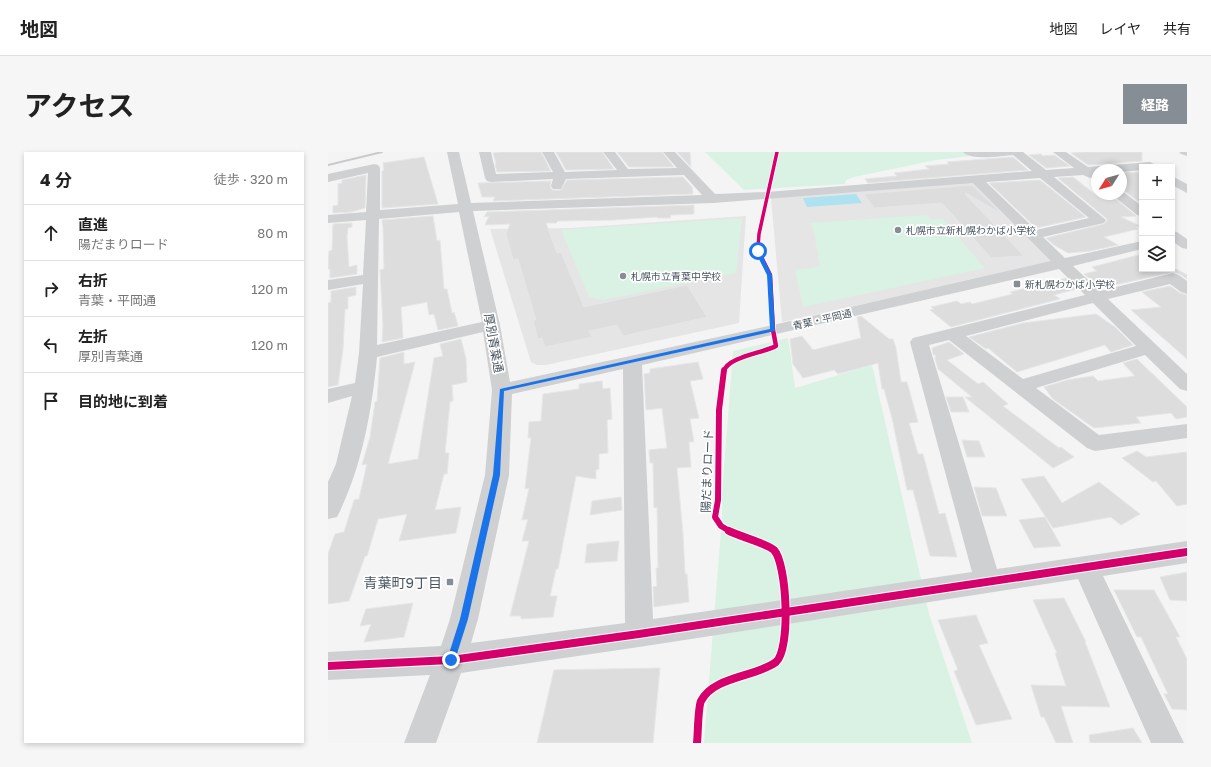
<!DOCTYPE html>
<html lang="ja">
<meta charset="utf-8">
<style>
:root{--surface:#fff;--page:#f6f6f6;--text:#222;--muted:#767676;--line:#e0e0e0;--accent:#868d94}
body{margin:0;font-family:"Golos Text","Noto Sans JP",sans-serif;background:var(--page);color:var(--text)}
.controls{position:absolute;right:12px;top:12px;display:grid;overflow:hidden;border-radius:0px;box-shadow:0 2px 6px #0003}
.controls button{width:36px;height:36px;display:grid;place-items:center;padding:0;border:0;border-bottom:1px solid var(--line);background:var(--surface);color:var(--text);font:20px sans-serif}
.compass{position:absolute;left:763px;top:12px;width:36px;height:36px;border-radius:50%;background:var(--surface);box-shadow:0 2px 6px #0003;rotate:233deg}
.stop{position:absolute;width:12px;height:12px;margin:-9px;border:3px solid #1a73e8;border-radius:50%;background:#fff}
.stop.end{background:#1a73e8;border-color:#fff;box-shadow:0 1px 4px #0008}
.list{margin:0;padding:0;list-style:none}
h2{display:flex;justify-content:space-between;align-items:center;height:52px;margin:0;padding:0 16px;font-size:17px}
h2 small{font-size:13px;font-weight:400;color:var(--muted)}
.list li{display:grid;grid-template-columns:26px 1fr auto;gap:12px;align-items:center;box-sizing:border-box;height:56px;padding:0 16px;border-top:1px solid var(--line)}
.list b{display:block;font-size:15px;white-space:nowrap}
.list p{margin:0;font-size:13px;white-space:nowrap;color:var(--muted)}
.list em{font-size:13px;font-style:normal;color:var(--muted)}
.icon{flex:none;width:22px;height:22px;fill:none;stroke:currentColor;stroke-width:2;stroke-linecap:round;stroke-linejoin:round}
.map{position:relative;flex:none;width:859px;height:591px;overflow:hidden;border-radius:0px}
header{display:flex;align-items:center;gap:24px;box-sizing:border-box;height:56px;padding:0 20px;background:var(--surface);border-bottom:1px solid var(--line)}
header strong{font-size:19px}
nav{display:flex;gap:22px;margin-inline-start:auto;font-size:14px}
.intro{display:flex;align-items:center;justify-content:space-between;box-sizing:border-box;height:96px;padding:0 24px}
h1{margin:0;font-size:28px}
.button{padding:10px 18px;border-radius:0px;background:var(--accent);color:#fff;font-size:14px;font-weight:700}
main{display:flex;gap:24px;padding:0 24px}
aside{flex:1;background:var(--surface);border-radius:0px;box-shadow:0 2px 6px #0003}
.map>svg:first-child{display:block}
.education{fill:#e6e5e6}
.green{fill:#d9f2e3}
.water{fill:#aee2f0}
.building{fill:#ddddde;stroke:#e5e6e7}
.lines{fill:none;stroke-linecap:round;stroke-linejoin:round}
.minor{fill:#ced0d2;fill-rule:evenodd}
.rail{stroke:#c9cacc;stroke-width:2}
.cycleway-far3-casing{stroke:#fff;stroke-width:5}
.cycleway-far2-casing{stroke:#fff;stroke-width:6}
.cycleway-far1-casing{stroke:#fff;stroke-width:8}
.cycleway-casing{stroke:#fff;stroke-width:10}
.cycleway-far3{stroke:#d6006c;stroke-width:3.5}
.cycleway-far2{stroke:#d6006c;stroke-width:4.5}
.cycleway-far1{stroke:#d6006c;stroke-width:6}
.cycleway{stroke:#d6006c;stroke-width:8}
.route{fill:#1a73e8}
.poi-dot{fill:#868d94;stroke:#fff;stroke-width:1.5}
.labels{text-anchor:middle;dominant-baseline:central;stroke-width:3.5;stroke-linejoin:round;paint-order:stroke}
.far-poi-label{font-size:10px;fill:#4a5661;stroke:#fff;text-anchor:start}
.far-street-label{font-size:10px;fill:#4a5661;stroke:#fff}
.street-label{font-size:12px;fill:#4a5661;stroke:#fff}
.near-poi-label{font-size:14px;fill:#4a5661;stroke:#fff;text-anchor:end}
</style>
<header>
<strong>地図</strong>
<nav><a>地図</a><a>レイヤ</a><a>共有</a></nav>
</header>
<div class="intro"><h1>アクセス</h1><a class="button">経路</a></div>
<main>
<aside>
<h2>4 分<small>徒歩 · 320 m</small></h2>
<ul class="list">
<li><svg class="icon" aria-label="ahead" viewBox="0 0 24 24"><path d="M12 20V5M6 11l6-6 6 6"/></svg><div><b>直進</b><p>陽だまりロード</p></div><em>80 m</em></li>
<li><svg class="icon" aria-label="right" viewBox="0 0 24 24"><path d="M7 20v-9h11M14 6l5 5-5 5"/></svg><div><b>右折</b><p>青葉・平岡通</p></div><em>120 m</em></li>
<li><svg class="icon" aria-label="left" viewBox="0 0 24 24"><path d="M17 20v-9H6M10 6l-5 5 5 5"/></svg><div><b>左折</b><p>厚別青葉通</p></div><em>120 m</em></li>
<li><svg class="icon" aria-label="arrive" viewBox="0 0 24 24"><path d="M6 21V4h12l-3 4 3 4H6"/></svg><div><b>目的地に到着</b></div></li>
</ul>
</aside>
<div class="map">
<svg width="859" height="591" viewBox="0 0 859 591">
<rect width="100%" height="100%" fill="#f4f4f4"/>
<g class="education">
<path d="M646,29l81,81 -273,60 -11,-124z"/>
<path d="M418,64l-7,107 -193,42h-9l-6,-3 -41,-133 81,-1z"/>
</g>
<g class="green">
<path d="M377,0h258l7,4 -34,4 -82,17 -8,3 -1,4 -101,6z"/>
<path d="M599,63l4,5 12,-1 42,49 -182,39 -8,-37 25,-3 -6,-35 -4,-9z"/>
<path d="M414,66l-6,55 -133,27 -14,-3 -28,-67z"/>
<path d="M460,186l7,50 77,-23 57,249 43,129h-268l18,-225v-24l11,-143z"/>
</g>
<path class="water" d="M528,42l6,9 -55,4 -4,-9z"/>
<g class="building">
<path d="M174,0h39l10,19 -54,1 -2,-8 1,-1 -3,-10z"/>
<path d="M228,0h46l12,17 -48,1z"/>
<path d="M289,0h45l12,15h-45z"/>
<path d="M349,0h13l1,15z"/>
<path d="M758,0h56v9l-54,4 -17,-12z"/>
<path d="M713,2l2,2 11,-1 16,11 -24,2 -17,-13z"/>
<path d="M96,5l14,47 -56,4v-37l2,-1 -1,-7z"/>
<path d="M685,5l15,13 -160,13 -3,-4 32,-3 -3,-3 35,-4 -4,-3 24,-2 -2,-2z"/>
<path d="M814,20v32l-19,-14h-2v-17z"/>
<path d="M38,23l-1,33 -14,4 -18,1v-7l5,-1v-21l4,-1v-3z"/>
<path d="M355,25l9,10 1,7 -200,7 2,-4h-13l-4,-14 73,-2 -1,5 2,4h9l6,-10z"/>
<path d="M745,25l23,18 14,-1 26,22 -15,1 19,9 -5,1 3,2 -34,8 14,8 -28,6 -22,2 -14,-8 -8,-7 58,-14 3,-3v-2l-49,-41z"/>
<path d="M712,28l46,37 -50,11 -47,-45z"/>
<path d="M644,33l30,29 -36,-21 -1,1 59,62 -33,2 -49,-55 -68,5 -10,-14z"/>
<path d="M366,53v9l-23,1 -1,3h-13v-1l-43,3 -56,1 -2,2h-10l11,30 4,-1 23,55 103,-22 20,32 -84,19 -6,-11 -28,6 3,6 -47,10 -3,-9 -4,1 -5,-19h3l-18,-61 -5,1 -7,-26 4,-10 -25,1 4,-9 -5,1 3,-5z"/>
<path d="M105,64l4,25 3,-1 4,49h3l5,24 2,-1 4,14 -20,4 -4,-16 -5,1 -2,-13 -26,5 2,31 -21,4 1,-16 -3,-56 4,-1 -1,-42 -1,-7z"/>
<path d="M24,71v4l-4,1 -1,8 2,31 8,-2v9l-27,4v-9h-2l1,-18 3,-1 1,-26z"/>
<path d="M814,102v15h34l11,6v4l-7,-5 -7,-2 -72,16 -17,-14 13,-3 -5,-4z"/>
<path d="M738,126l11,11 -23,6 6,4 -109,28 -21,-17 4,-1 -3,-2 26,-6 4,3 9,-2 2,2 41,-10 -3,-2z"/>
<path d="M842,134l10,7 7,2v64l-56,-49 30,-3 -19,-15z"/>
<path d="M28,135v8l-8,2v12h-3l-2,40 -5,36 -10,2v-84l3,-1v-11z"/>
<path d="M768,162l19,13 18,18 -22,7 -6,-7 -88,27 -29,-24 -2,1 -17,-12 54,-14z"/>
<path d="M533,164l28,23h4l3,9 5,34h6l11,40 -9,1 9,31h5l16,60 6,-1 12,44 -27,-1 -17,-66h-6l-15,-72 -8,-29h-2l-4,-26 -40,11 -4,-4 -31,8 -10,-14 -3,-25 12,-3 11,14 48,-12 -4,-21z"/>
<path d="M133,187l5,20 1,23 -15,3 1,16 -3,1 -5,51h4l-2,21h-3l-9,36 26,-3 -5,26 -57,8 8,-27 -29,5 -11,37h-2l-16,45 -21,3v-50l7,-20 9,-2 10,-32 5,-1 8,-35 -5,1 8,-28 5,-35 2,-1 3,-43 24,-6v12l11,-2 -27,102 30,-5 16,-101 9,-2 -3,-12z"/>
<path d="M621,190l15,12 -17,6 31,24 5,-2 25,22 -5,2 56,42 2,-1 13,10 -21,11 -88,-71h7l-34,-28 -3,-11 1,-2 -3,-2 -1,-6z"/>
<path d="M809,207l50,48v10l-11,2 -5,-6 -35,4 5,6 -47,5 -41,-29 -9,-12 23,-7 26,-4 5,5 37,-5 -12,-13z"/>
<path d="M370,210l5,17 -13,2 9,37 -9,1 4,23h-5l2,25 -14,1 6,66 2,40h2l2,28 -35,5 -1,-20 4,-1 -1,-18h2l-1,-61 -3,1 -1,-45h-3l-1,-13 18,-2 -5,-40 -16,2 -2,-36 6,-1v-4z"/>
<path d="M274,229l1,8 7,-1 2,31 -5,1 1,33 -9,1v15l-3,1v9l-20,-3 -18,93h-2l-6,27h7l-4,21 -32,2v-3h-11l19,-75h-7l6,-22 -6,1 7,-32 -4,1 6,-51h-3l1,-16 12,-1 2,-27 36,-5v-5z"/>
<path d="M618,245h17l6,15h-18z"/>
<path d="M634,288l17,1 6,16h-18z"/>
<path d="M809,299l9,6 41,-5v52l-10,2 -21,-25 -3,1 -31,-24z"/>
<path d="M716,324l18,27 37,-21 41,32 -19,11 -10,-8 -58,11 -32,-49z"/>
<path d="M646,335l22,1 11,28h-25z"/>
<path d="M293,345l1,13 -32,5 2,-14z"/>
<path d="M717,365l16,29 -27,2 -15,-28z"/>
<path d="M291,389l-2,20 -32,2 2,-19z"/>
<path d="M859,420v29l-17,-1 -10,-23z"/>
<path d="M786,438h40l26,47h-4l11,22v51l-15,-1 -8,-15h4l-27,-57h-4z"/>
<path d="M736,446l22,44h-1l25,65 -49,-1 12,37h-17l-12,-26h-3l-10,-32 35,1 -11,-33h2l-24,-53z"/>
<path d="M85,451l-9,34 -40,5 7,-18 -11,2 6,-17z"/>
<path d="M648,463l12,28 -9,2 33,74 -36,6 -22,-54 4,-1 -20,-50z"/>
<path d="M332,516l-7,75h-116l17,-73z"/>
<path d="M805,576l9,15h-52l-1,-8z"/>
</g>
<g class="lines">
<g class="minor">
<path d="M119,0h12l12,51 231,-8 -18,-20 -118,4 -5,10h-8l-2,-3 2,-7 -62,3 -4,-1 -2,-3 -6,-26h12l5,22 57,-2 -11,-20h12l11,20 52,-2 -14,-18h12l13,17 49,-1 -14,-16h12l40,42 52,-2 265,-21 -19,-16c-11,1 -42,6 -50,-3h60l23,18 28,-2 -21,-16h13l22,15 62,-5 4,2 1,3h-13v3l-21,2v-2h-24v4l-3,3 -4,1 -7,-3 -29,2 52,43 -2,3 -61,14 22,21 77,-17v8l-69,17 27,25 73,-18 6,2 8,6v13l-6,-2 -11,-8 -62,15 79,75v17l-7,-2 -35,-34 -109,33 63,47 88,-11v14l-92,13 -8,-3 -138,-108 -20,5 68,224 190,-28v22l-84,13 81,167h-33l-73,-164 -439,68 -178,26 -25,70h-32l26,-68 -102,5v-28l113,-6 9,-27 35,-144 7,-85 -9,-58 -106,25c-5,53 -15,111 -40,160l-9,2v-37l8,-18 16,-68 -24,7v-14l27,-6 4,-30 4,-69 -35,6v-10l35,-5 3,-55 -38,3v-8l38,-3 2,-39 -40,9v-8l46,-10 4,1 2,3v42l78,-6zM712,26l49,40 -53,12 -50,-48zM645,31l78,78 -278,64 -263,57 -10,-57 -27,-114 240,-8zM131,60l23,110 -105,23 2,-126zM731,117l26,26 -172,43 -3,4 62,230 -319,47 -11,-254zM765,151l43,43 -113,33 -57,-43zM295,217l2,254 -154,20 7,-24 31,-144 3,-81z"/>
<path d="M851,0h8v4l-6,-2z"/>
<path d="M844,24l15,8v9l-15,-8z"/>
<path d="M794,39l20,15v10l-5,-1 -26,-21h10z"/>
<path d="M844,79l5,1 10,7v10l-5,-1 -10,-7z"/>
</g>
<path class="rail" d="M0,13l54,-13"/>
<g class="cycleway-far3-casing">
<path id="cycleway-far3" d="M430,95l1,-13 18,-82"/>
</g>
<g class="cycleway-far2-casing">
<path id="cycleway-far2" d="M396,219c4,-14 39,-18 52,-25l-3,-16 -3,-55 -12,-24v-5"/>
</g>
<g class="cycleway-far1-casing">
<path id="cycleway-far1" d="M396,218l-5,40 -1,90 -3,17 6,9 10,6"/>
</g>
<g class="cycleway-casing">
<g id="cycleway">
<path d="M0,514l123,-6 188,-26 548,-82"/>
<path d="M369,591c1,-9 1,-36 4,-42 13,-25 55,-24 75,-39 15,-13 11,-98 -2,-112 -6,-6 -35,-14 -45,-19"/>
</g>
</g>
<use href="#cycleway-far3" class="cycleway-far3"/>
<use href="#cycleway-far2" class="cycleway-far2"/>
<use href="#cycleway-far1" class="cycleway-far1"/>
<use href="#cycleway" class="cycleway"/>
</g>
<path class="route" d="M430,97l2,2 12,24 3,56 -271,60 -4,84 -32,144 -14,44 -3,1 -3,-1 -1,-3 13,-41 33,-144 7,-86 270,-60 -3,-54 -12,-24z"/>
<g class="poi-dot">
<circle cx="570" cy="78" r="4"/>
<circle cx="295" cy="124" r="4"/>
<rect x="685" y="128" width="8" height="8" rx="2"/>
<rect x="118" y="426" width="8" height="8" rx="2"/>
</g>
<g class="labels">
<g class="far-poi-label">
<text x="578" y="78">札幌市立新札幌わかば小学校</text>
<text x="303" y="124">札幌市立青葉中学校</text>
<text x="697" y="132">新札幌わかば小学校</text>
</g>
<g class="far-street-label">
<text transform="translate(494 167) rotate(-13)">青葉・平岡通</text>
</g>
<g class="street-label">
<text transform="translate(166 191) rotate(80)">厚別青葉通</text>
<text transform="translate(379 319) rotate(-88)">陽だまりロード</text>
</g>
<g class="near-poi-label">
<text x="114" y="430">青葉町9丁目</text>
</g>
</g>
</svg>
<div class="controls">
<button>+</button>
<button>−</button>
<button><svg class="icon" aria-label="layers" viewBox="0 0 24 24"><path d="M12 4l9 5-9 5-9-5zM3 14l9 5 9-5"/></svg></button>
</div>
<svg class="compass" viewBox="-18 -18 36 36"><path d="M0-13l5 13h-10z" fill="#e53935"/><path d="M0 13l5-13h-10z" fill="#767676"/></svg>
<div class="stop" style="left:430px;top:99px"></div>
<div class="stop end" style="left:123px;top:508px"></div>
</div>
</main>
